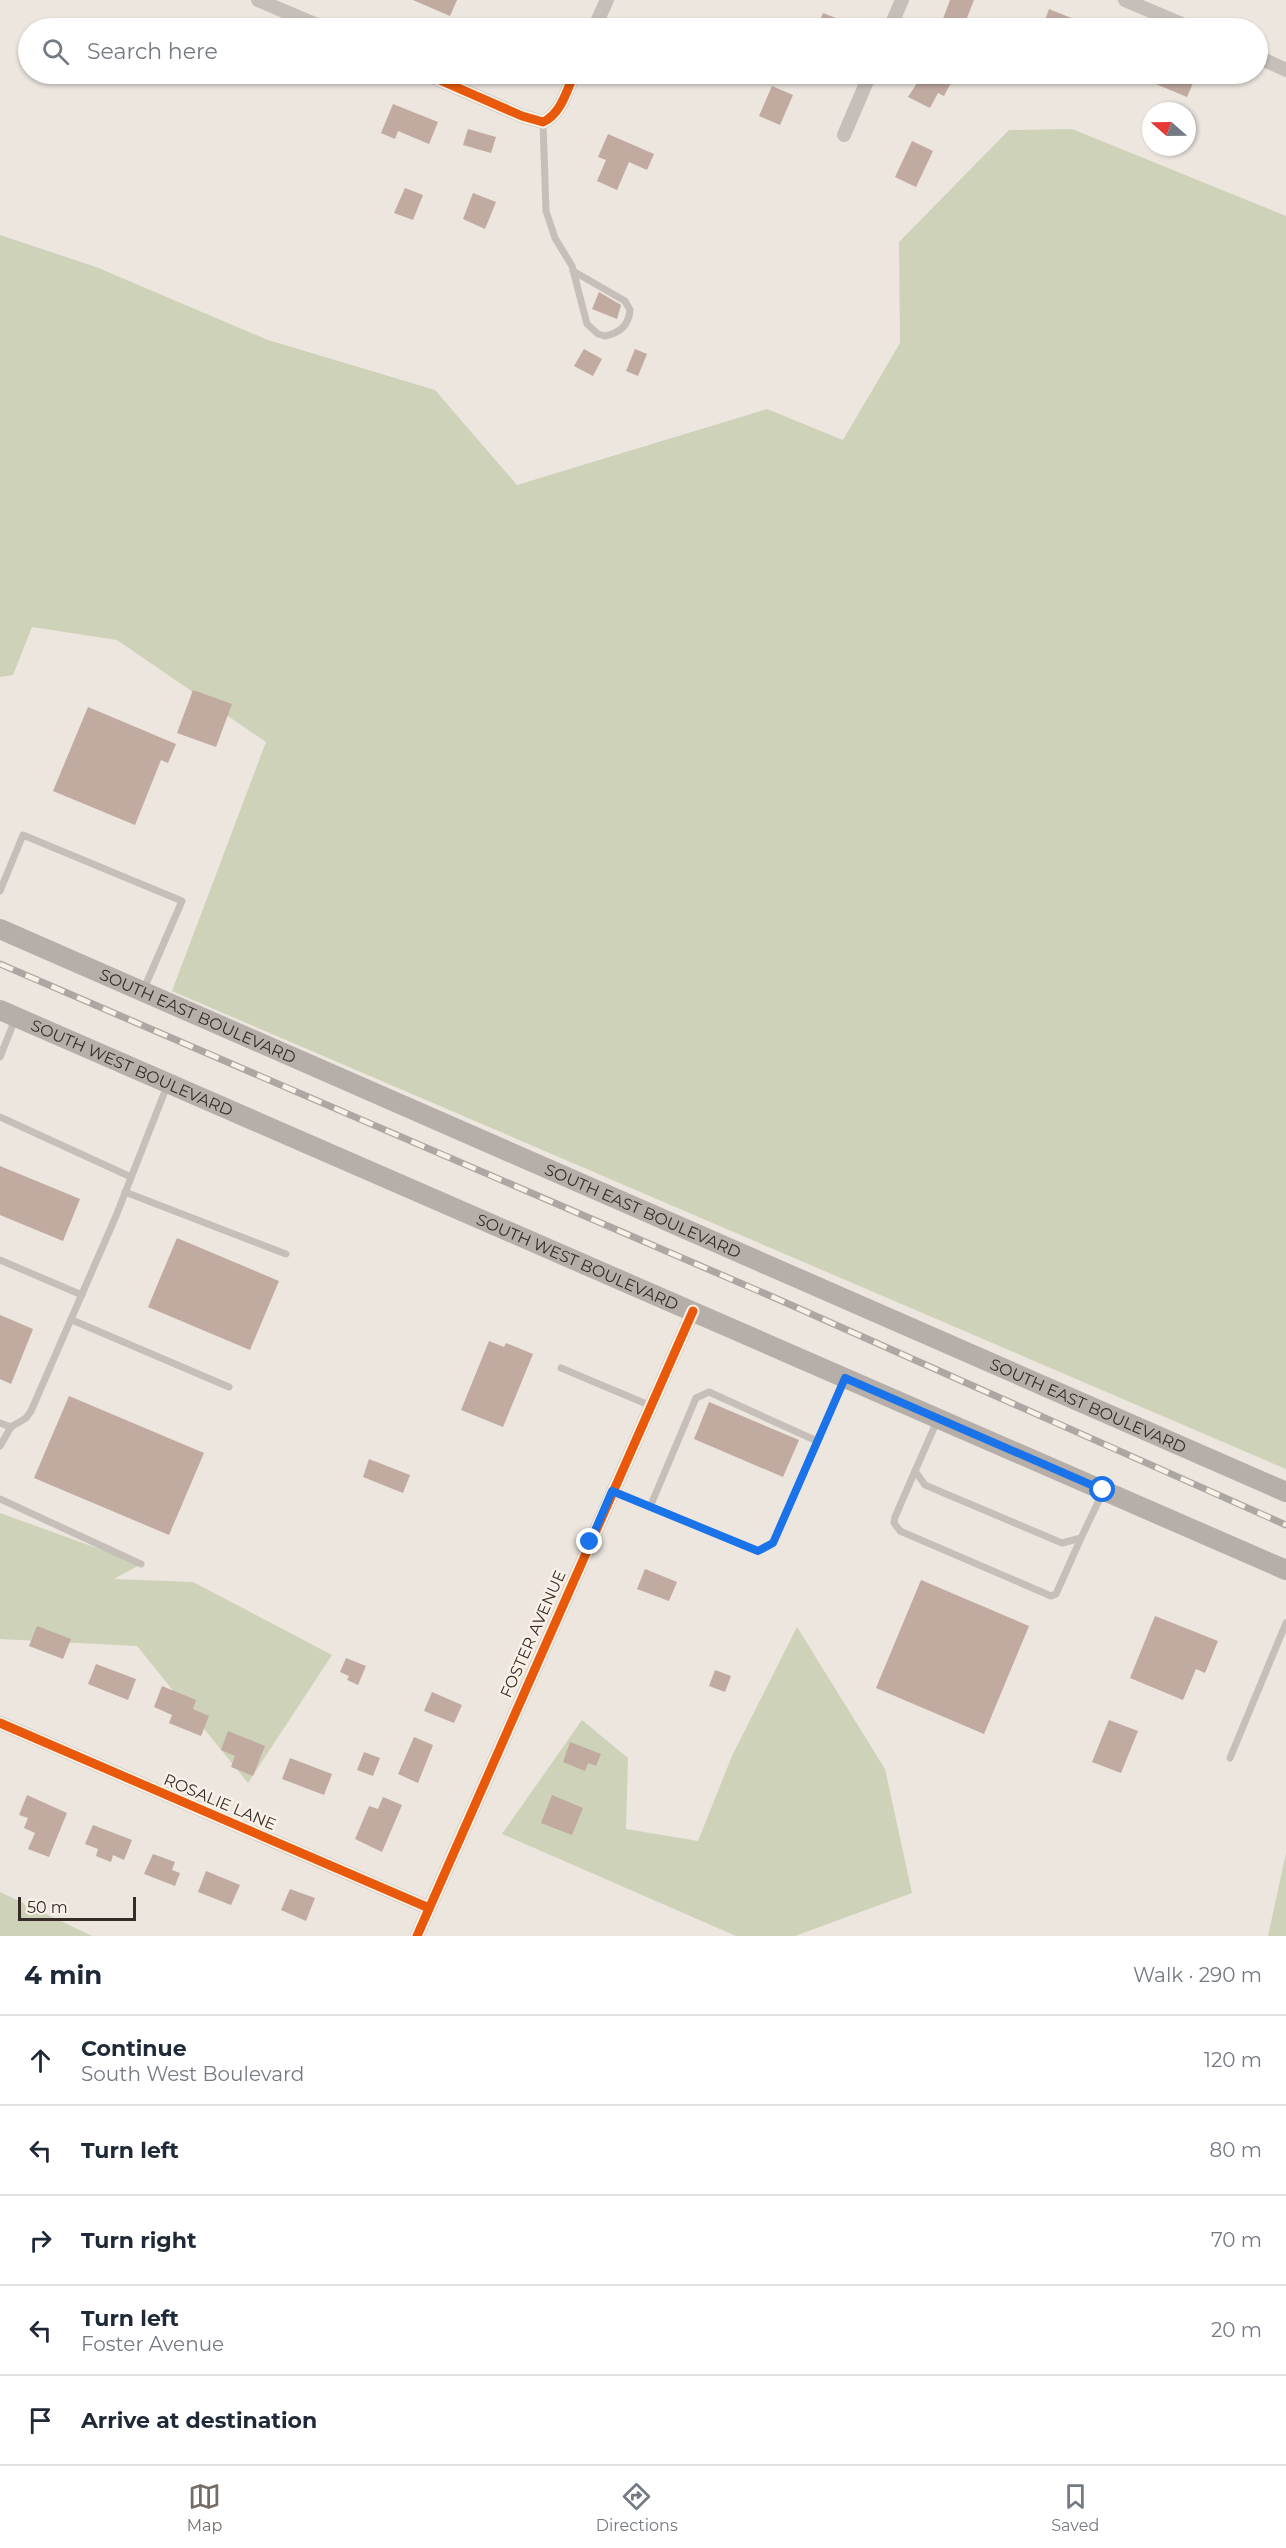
<!DOCTYPE html>
<meta charset="utf-8">
<style>
:root{--surface:#fff;--page:#f2f2f3;--text:#1f2937;--muted:#747a83;--line:#e0e1e3;--accent:#766c67}
body{margin:0;font-family:Montserrat,sans-serif;background:var(--page);color:var(--text)}
.compass{position:absolute;left:1142px;top:102px;width:54px;height:54px;border-radius:50%;background:var(--surface);box-shadow:0 2px 4px #0004;rotate:290deg}
.scale{position:absolute;left:18px;bottom:15px;width:118px;box-sizing:border-box;padding-left:6px;border:3px solid #362b27;border-top:0;font-size:16px;line-height:21px;white-space:nowrap;color:#362b27;-webkit-text-stroke:4px #faf1e6;paint-order:stroke}
.stop{position:absolute;width:18px;height:18px;margin:-14px;border:4px solid #1a73e8;border-radius:50%;background:#fff}
.stop.end{background:#1a73e8;border-color:#fff;box-shadow:0 2px 6px #0008}
.list{margin:0;padding:0;list-style:none}
h2{display:flex;justify-content:space-between;align-items:center;height:78px;margin:0;padding:0 24px;font-size:26px}
h2 small{font-size:20px;font-weight:400;color:var(--muted)}
.list li{display:grid;grid-template-columns:39px 1fr auto;gap:18px;align-items:center;box-sizing:border-box;height:90px;padding:0 24px;border-top:2px solid var(--line)}
.list b{display:block;font-size:22px;white-space:nowrap}
.list p{margin:0;font-size:20px;white-space:nowrap;color:var(--muted)}
.list em{font-size:20px;font-style:normal;color:var(--muted)}
.icon{flex:none;width:33px;height:33px;fill:none;stroke:currentColor;stroke-width:2;stroke-linecap:round;stroke-linejoin:round}
.map{position:relative;flex:none;width:1286px;height:1936px;overflow:hidden}
.search{position:absolute;background:var(--surface);box-shadow:0 2px 4px #0004;left:18px;right:18px;top:18px;height:66px;display:flex;align-items:center;gap:15px;box-sizing:border-box;padding:0 21px;border-radius:33px;color:var(--muted);font-size:22px}
.sheet{height:528px;background:var(--surface)}
nav{display:flex;justify-content:space-around;align-items:center;box-sizing:border-box;height:84px;border-top:2px solid var(--line);background:var(--surface);font-size:16px;color:var(--muted)}
nav a{display:grid;justify-items:center;gap:3px}
nav .on{color:var(--accent)}
.map>svg:first-child{display:block}
.green{fill:#cdd2b8}
.building{fill:#c1aaa0}
.lines{fill:none;stroke-linecap:round;stroke-linejoin:round}
.service{stroke:#c6beb8;stroke-width:7}
.minor{stroke:#c6beb8;stroke-width:14}
.secondary{stroke:#b6aea9;stroke-width:20}
.rail-casing{stroke:#ada7a3;stroke-width:7}
.rail{stroke:#faf1e6;stroke-width:4.5;stroke-dasharray:14;stroke-linecap:butt}
.cycleway-casing{stroke:#faf1e6;stroke-width:13}
.cycleway{stroke:#e8590c;stroke-width:9}
.route{stroke:#1a73e8;stroke-width:8}
.labels{text-anchor:middle;dominant-baseline:central;stroke-width:5;stroke-linejoin:round;paint-order:stroke}
.street-label{font-size:16px;fill:#362b27;stroke:#faf1e6}
</style>
<div class="map">
<svg width="1286" height="1936" viewBox="0 0 1286 1936">
<rect width="100%" height="100%" fill="#ece6df"/>
<g class="green">
<path d="M1072,129l214,87v1253l-1114,-478 94,-249 -149,-102 -85,-13 -19,48 -13,2v-442l96,32 172,73 167,50 82,95 250,-76 76,31 57,-97 -1,-101 110,-112z"/>
<path d="M0,1513l141,51 -27,15 79,3 139,73 -84,128 -111,-137 -137,-7z"/>
<path d="M797,1627l88,142 27,124 -117,43h-59l-234,-102 80,-114 46,38 -2,71 72,12 34,-85z"/>
<path d="M1286,1853v83h-18z"/>
<path d="M0,1892l92,44h-92z"/>
</g>
<g class="building">
<path d="M413,0h44l-7,16z"/>
<path d="M950,0h24l-11,28 -22,-4z"/>
<path d="M1049,9l47,19h-54z"/>
<path d="M823,13l38,15h-44z"/>
<path d="M923,74h19l11,5 -9,17 -6,-3 -8,15 -22,-11z"/>
<path d="M1132,74h65l-10,23z"/>
<path d="M772,86l21,9 -13,30 -21,-9z"/>
<path d="M393,104l45,18 -9,22 -31,-13 -3,8 -14,-6z"/>
<path d="M468,129l28,8 -5,16 -28,-8z"/>
<path d="M608,134l46,20 -7,16 -18,-8 -12,28 -20,-9 9,-21 -8,-3z"/>
<path d="M912,141l21,10 -17,36 -21,-10z"/>
<path d="M405,188l18,7 -10,25 -19,-7z"/>
<path d="M473,193l23,9 -11,27 -22,-10z"/>
<path d="M599,292l22,13 -4,14 -25,-10z"/>
<path d="M584,349l18,10 -9,17 -19,-10z"/>
<path d="M635,349l12,5 -9,22 -12,-5z"/>
<path d="M193,690l39,14 -16,43 -39,-14z"/>
<path d="M88,707l88,37 -8,19 -7,-3 -26,65 -82,-34z"/>
<path d="M0,1166l80,33 -17,42 -63,-26z"/>
<path d="M177,1238l102,43 -29,69 -102,-43z"/>
<path d="M0,1315l33,14 -22,55 -11,-5z"/>
<path d="M489,1341l15,6 2,-4 27,11 -30,73 -42,-17z"/>
<path d="M69,1396l135,57 -35,82 -135,-57z"/>
<path d="M709,1402l90,38 -16,37 -89,-38z"/>
<path d="M369,1459l41,16 -7,18 -40,-16z"/>
<path d="M645,1569l32,13 -8,19 -32,-12z"/>
<path d="M921,1580l108,46 -45,108 -108,-46z"/>
<path d="M1155,1616l63,25 -13,32 -9,-4 -13,31 -53,-22z"/>
<path d="M37,1626l34,13 -8,20 -34,-13z"/>
<path d="M346,1658l20,8 -8,19 -11,-5 2,-4 -9,-4z"/>
<path d="M96,1664l40,15 -8,21 -40,-16z"/>
<path d="M715,1670l16,6 -6,16 -16,-6z"/>
<path d="M162,1686l34,14 -3,9 16,7 -8,20 -32,-13 3,-8 -18,-8z"/>
<path d="M432,1692l30,13 -8,18 -30,-12z"/>
<path d="M1109,1720l29,11 -17,42 -29,-11z"/>
<path d="M228,1731l37,15 -12,30 -22,-9 4,-11 -14,-6z"/>
<path d="M414,1737l19,8 -15,38 -20,-9z"/>
<path d="M570,1742l31,12 -5,12 -8,-3 -3,8 -22,-9z"/>
<path d="M364,1752l16,6 -7,18 -16,-6z"/>
<path d="M290,1758l42,16 -8,21 -42,-16z"/>
<path d="M27,1795l40,18 -18,44 -21,-8 7,-16 -11,-5 4,-10 -9,-3z"/>
<path d="M552,1795l31,13 -11,27 -31,-12z"/>
<path d="M383,1797l19,8 -20,47 -27,-13 14,-33 9,3z"/>
<path d="M93,1825l39,15 -8,20 -11,-5 -2,7 -15,-6 2,-7 -13,-5z"/>
<path d="M153,1854l22,8 -3,8 8,3 -5,13 -31,-12z"/>
<path d="M206,1871l34,14 -9,20 -33,-13z"/>
<path d="M290,1889l25,9 -9,23 -25,-11z"/>
</g>
<g class="lines">
<g class="service">
<path d="M543,122l3,89 9,27 17,28 15,58 11,10 7,2c15,-3 24,-11 25,-26l-5,-9 -52,-30"/>
<path d="M0,891l23,-56 159,66 -39,90"/>
<path d="M0,1057l16,-40"/>
<path d="M0,1117l131,60"/>
<path d="M125,1192l161,62"/>
<path d="M0,1260l82,35"/>
<path d="M72,1320l157,67"/>
<path d="M561,1368l88,37"/>
<path d="M937,1421l-22,50 10,14 137,58 19,-5 22,-46"/>
<path d="M0,1423l11,4 15,-9 5,-7 85,-195 51,-130"/>
<path d="M0,1446l11,-19"/>
<path d="M915,1471l-20,46 -1,6 6,8 151,65 5,-2 25,-56"/>
<path d="M612,1491l146,60 15,-8 72,-165"/>
<path d="M0,1499l141,65"/>
<path d="M650,1507l46,-109 13,-6 108,49"/>
<path d="M1230,1758l56,-135"/>
</g>
<g class="minor">
<path d="M258,0l66,28"/>
<path d="M1125,0l66,28"/>
<path d="M594,28l13,-28"/>
<path d="M890,28l12,-28"/>
<path d="M1258,57l28,13"/>
<path d="M426,74l96,42 21,6c18,-8 24,-32 31,-48"/>
<path d="M844,135l26,-61"/>
<path d="M0,1723l429,185"/>
<path d="M417,1936l276,-625"/>
</g>
<g class="secondary">
<path id="s1" d="M0,929l1286,563"/>
<path id="s2" d="M0,1010l1286,560"/>
</g>
<g class="rail-casing">
<path id="rail" d="M0,964l782,337 504,224"/>
</g>
<use href="#rail" class="rail"/>
<g class="cycleway-casing">
<g id="cycleway">
<path d="M426,74l96,42 21,6c18,-8 24,-32 31,-48"/>
<path d="M0,1723l429,185"/>
<path d="M417,1936l276,-625"/>
</g>
</g>
<use href="#cycleway" class="cycleway"/>
</g>
<g class="lines">
<path class="route" d="M590,1542l22,-51 146,60 15,-8 72,-165 258,112"/>
</g>
<g class="labels">
<g class="street-label">
<text stroke="none"><textPath href="#s1" startOffset="216">SOUTH EAST BOULEVARD</textPath></text>
<text stroke="none"><textPath href="#s2" startOffset="144">SOUTH WEST BOULEVARD</textPath></text>
<text stroke="none"><textPath href="#s1" startOffset="702">SOUTH EAST BOULEVARD</textPath></text>
<text stroke="none"><textPath href="#s2" startOffset="630">SOUTH WEST BOULEVARD</textPath></text>
<text stroke="none"><textPath href="#s1" startOffset="1188">SOUTH EAST BOULEVARD</textPath></text>
<text transform="translate(533 1634) rotate(-66)">FOSTER AVENUE</text>
<text transform="translate(220 1802) rotate(23)">ROSALIE LANE</text>
</g>
</g>
</svg>
<svg class="compass" viewBox="-18 -18 36 36"><path d="M0-13l5 13h-10z" fill="#e53935"/><path d="M0 13l5-13h-10z" fill="#747a83"/></svg>
<div class="scale">50 m</div>
<div class="stop" style="left:1103px;top:1490px"></div>
<div class="stop end" style="left:590px;top:1542px"></div>
<div class="search"><svg class="icon" aria-label="search" viewBox="0 0 24 24"><circle cx="10" cy="10" r="6"/><path d="M15 15l6 6"/></svg>Search here</div>
</div>
<section class="sheet">
<h2>4 min<small>Walk · 290 m</small></h2>
<ul class="list">
<li><svg class="icon" aria-label="ahead" viewBox="0 0 24 24"><path d="M12 20V5M6 11l6-6 6 6"/></svg><div><b>Continue</b><p>South West Boulevard</p></div><em>120 m</em></li>
<li><svg class="icon" aria-label="left" viewBox="0 0 24 24"><path d="M17 20v-9H6M10 6l-5 5 5 5"/></svg><div><b>Turn left</b></div><em>80 m</em></li>
<li><svg class="icon" aria-label="right" viewBox="0 0 24 24"><path d="M7 20v-9h11M14 6l5 5-5 5"/></svg><div><b>Turn right</b></div><em>70 m</em></li>
<li><svg class="icon" aria-label="left" viewBox="0 0 24 24"><path d="M17 20v-9H6M10 6l-5 5 5 5"/></svg><div><b>Turn left</b><p>Foster Avenue</p></div><em>20 m</em></li>
<li><svg class="icon" aria-label="arrive" viewBox="0 0 24 24"><path d="M6 21V4h12l-3 4 3 4H6"/></svg><div><b>Arrive at destination</b></div></li>
</ul>
</section>
<nav>
<a class="on"><svg class="icon" aria-label="map" viewBox="0 0 24 24"><path d="M3 6l6-2 6 2 6-2v14l-6 2-6-2-6 2zM9 4v14M15 6v14"/></svg>Map</a>
<a><svg class="icon" aria-label="directions" viewBox="0 0 24 24"><path d="M12 3l9 9-9 9-9-9zM9 14v-3h6M13 9l2 2-2 2"/></svg>Directions</a>
<a><svg class="icon" aria-label="saved" viewBox="0 0 24 24"><path d="M7 4h10v16l-5-4-5 4z"/></svg>Saved</a>
</nav>
